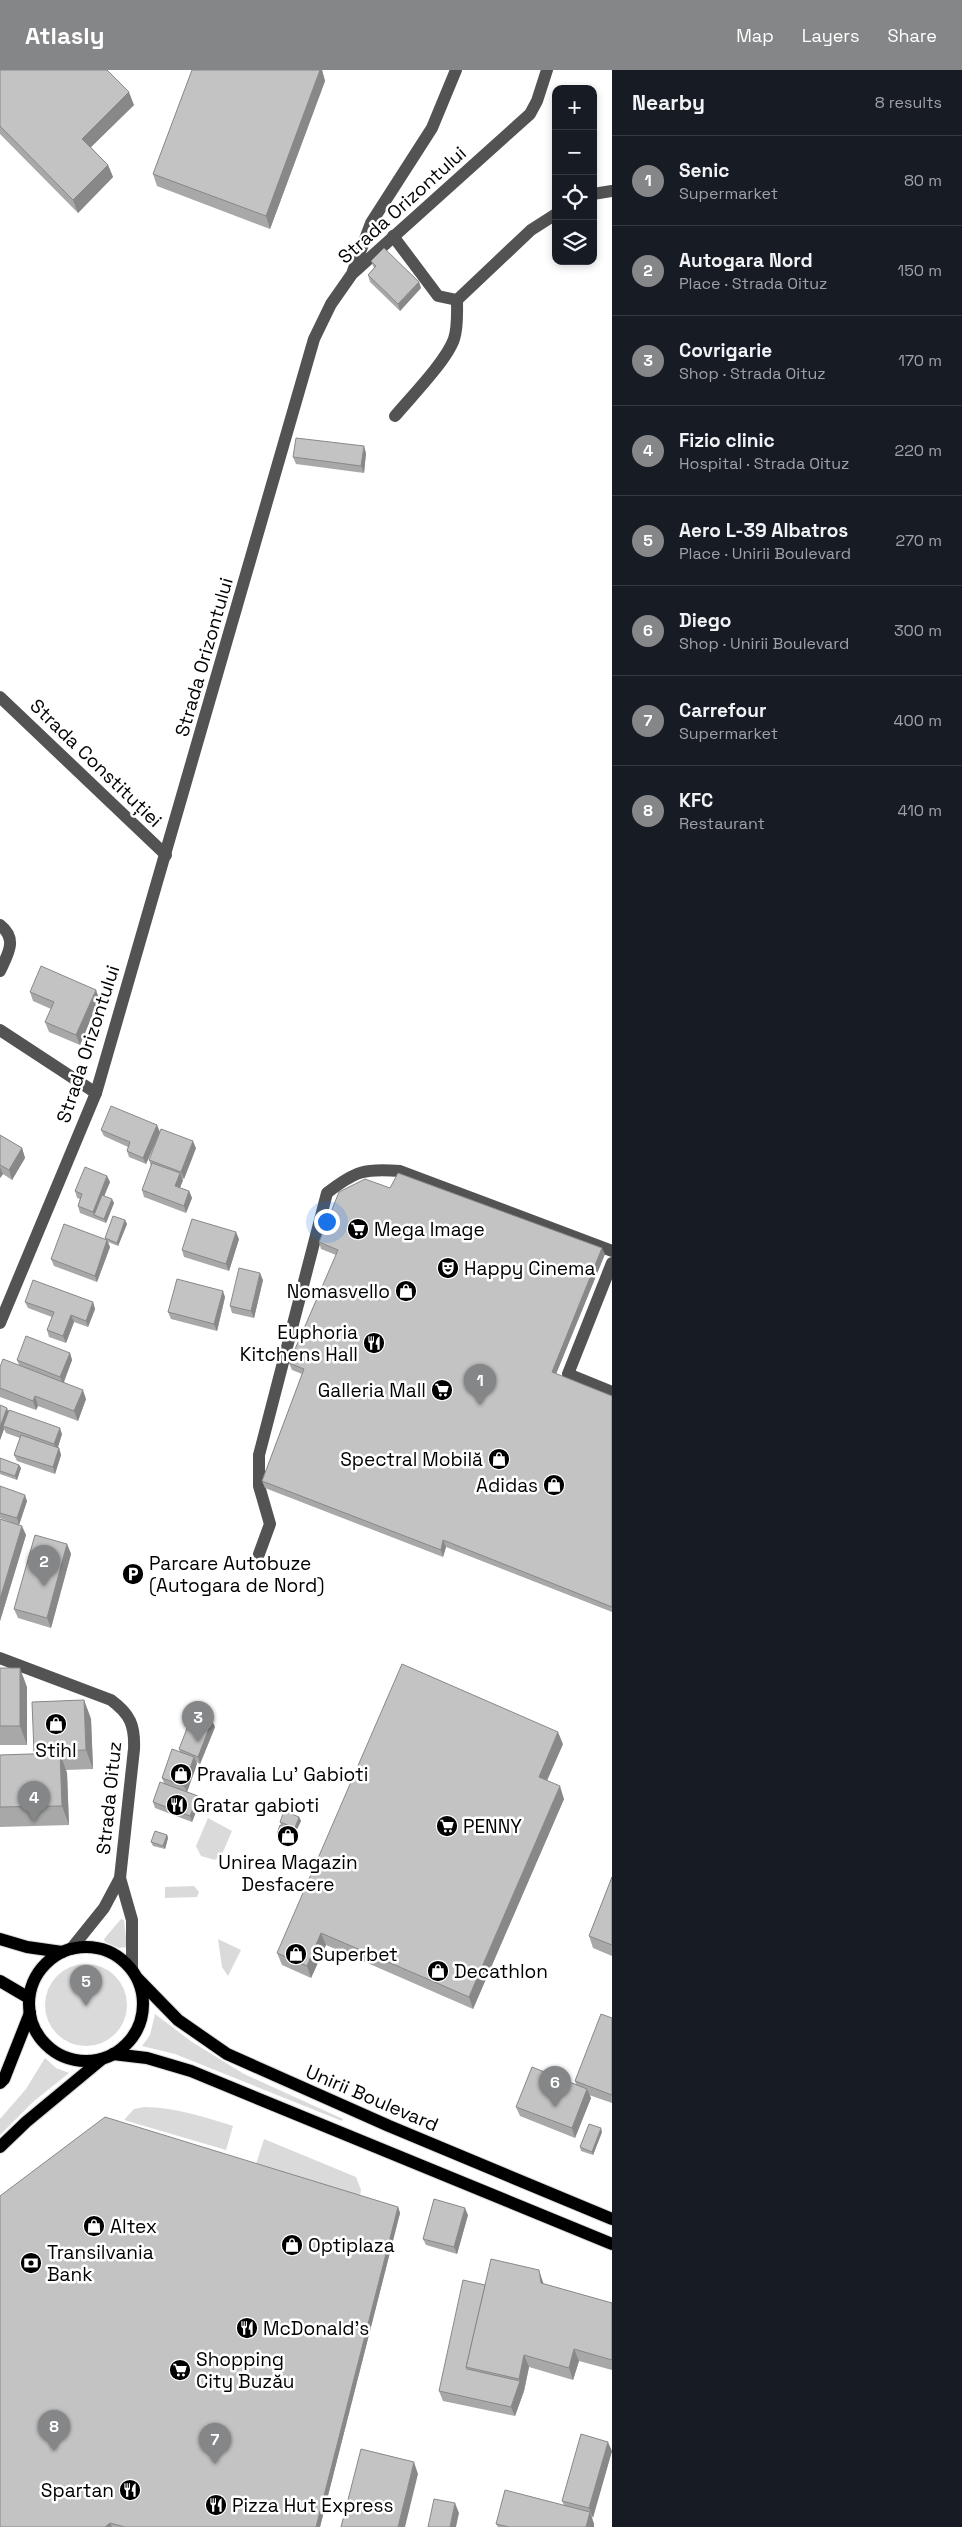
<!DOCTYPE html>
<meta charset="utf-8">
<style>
:root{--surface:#171b24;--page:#242831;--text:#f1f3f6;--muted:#9ea1a6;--line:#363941;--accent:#858687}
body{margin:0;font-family:"Space Grotesk",sans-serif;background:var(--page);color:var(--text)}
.controls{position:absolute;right:15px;top:15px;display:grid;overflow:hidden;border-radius:10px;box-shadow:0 2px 8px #0003}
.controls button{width:45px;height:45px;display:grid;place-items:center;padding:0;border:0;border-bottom:1px solid var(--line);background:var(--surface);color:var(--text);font:25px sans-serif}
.you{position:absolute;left:326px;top:1151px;width:18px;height:18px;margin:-12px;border:4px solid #fff;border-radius:50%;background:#1a73e8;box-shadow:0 0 0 8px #1a73e833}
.badge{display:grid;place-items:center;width:32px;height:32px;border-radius:50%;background:var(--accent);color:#fff;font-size:16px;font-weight:700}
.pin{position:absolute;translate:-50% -41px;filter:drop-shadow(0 1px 2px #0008)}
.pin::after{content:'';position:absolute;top:26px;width:18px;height:15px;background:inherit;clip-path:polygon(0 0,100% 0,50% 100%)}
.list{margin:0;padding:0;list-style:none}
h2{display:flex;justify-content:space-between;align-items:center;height:65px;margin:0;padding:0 20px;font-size:21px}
h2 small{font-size:16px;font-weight:400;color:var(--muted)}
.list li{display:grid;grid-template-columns:32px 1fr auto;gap:15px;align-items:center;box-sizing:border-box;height:90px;padding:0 20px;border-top:1px solid var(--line)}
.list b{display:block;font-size:19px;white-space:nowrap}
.list p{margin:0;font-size:16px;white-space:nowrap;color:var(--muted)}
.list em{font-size:16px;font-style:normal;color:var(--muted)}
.icon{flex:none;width:28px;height:28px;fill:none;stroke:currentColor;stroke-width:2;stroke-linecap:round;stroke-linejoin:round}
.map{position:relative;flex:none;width:612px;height:2457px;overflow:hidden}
header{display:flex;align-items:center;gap:30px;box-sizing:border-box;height:70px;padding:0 25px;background:var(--accent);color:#fff}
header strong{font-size:24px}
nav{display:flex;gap:28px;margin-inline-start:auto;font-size:18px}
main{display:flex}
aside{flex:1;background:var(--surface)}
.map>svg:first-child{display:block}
.green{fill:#dadada}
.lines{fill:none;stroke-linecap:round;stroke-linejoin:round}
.major-casing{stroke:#dbdbdb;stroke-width:14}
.minor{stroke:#535353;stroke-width:12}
.major{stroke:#000;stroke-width:12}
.wall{fill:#a8a8a8}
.shaded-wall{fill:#888}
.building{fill:#c3c3c3;stroke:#888}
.labels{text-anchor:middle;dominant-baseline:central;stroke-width:5;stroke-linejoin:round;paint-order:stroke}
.street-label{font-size:19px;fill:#000;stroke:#fff}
.poi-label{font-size:19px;fill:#000;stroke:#fff;text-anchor:start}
</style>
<header>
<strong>Atlasly</strong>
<nav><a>Map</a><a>Layers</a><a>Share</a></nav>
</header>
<main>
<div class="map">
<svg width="612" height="2457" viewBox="0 0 612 2457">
<rect width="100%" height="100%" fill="#fff"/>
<g class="green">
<path d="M208,1748l24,13 -10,23 -7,6 -14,-4 -5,-10z"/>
<path d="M194,1816l5,6 -2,5 -32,1v-11z"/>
<path d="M121,1849l3,1 3,27 -8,1 -14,-6 -1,-3z"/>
<path d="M218,1869l23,11 -13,26 -6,-9z"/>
<circle cx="86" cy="1935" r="41"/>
<path d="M155,1944l37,28 52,32 99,45 -1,2 -167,-67 -33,-8 8,-11z"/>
<path d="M45,1988l11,10 13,5 -35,28 -34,34v-16l26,-30z"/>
<path d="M144,2037c31,0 60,10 89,19l-7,24 -102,-30 10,-11z"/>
<path d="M264,2069l92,38 5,13 -1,6 -104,-32z"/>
</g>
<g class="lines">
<g class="major-casing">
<g id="major">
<path d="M0,1869l27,8 35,5"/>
<circle cx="86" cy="1934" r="57"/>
<path d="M138,1909l40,41 49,34 162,72 223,93"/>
<path d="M0,1911l29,17"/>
<path d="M113,1984l34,4 44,13 421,173"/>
<path d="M0,2013l4,-4 26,-66"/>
<path d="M0,2077l26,-25 76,-63"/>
</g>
</g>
<g class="minor">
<path d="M593,124l19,-3"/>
<path d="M393,166l45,60 19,4"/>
<path d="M353,201l18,-48 61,-95 24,-58"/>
<path d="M395,346c16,-19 52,-56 59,-77 4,-12 3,-26 3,-39l74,-70 25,-16"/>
<path d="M0,627l166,158"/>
<path d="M0,855c18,14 8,29 0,46"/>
<path d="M0,960l96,63"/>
<path d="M612,1193l-44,111 44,18"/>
<path d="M0,1253l96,-230 218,-754 17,-35 21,-30 178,-160 7,-13 10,-31"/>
<path d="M259,1484l11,-30 -11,-38v-31l68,-262c28,-22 38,-25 73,-22l212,80"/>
<path d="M0,1588l111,42c19,14 24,25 23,49l-14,129 12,42v49"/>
<path d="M71,1879l33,-41 16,-30"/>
</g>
<use href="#major" class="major"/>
</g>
<g class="wall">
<path d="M0,0l134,35 -43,42 17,18 5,12 -35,36 -78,-79z"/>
<path d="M192,0h130l3,11 -55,148 -113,-43 -4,-12z"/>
<path d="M371,191l48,21 2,6 -21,23 -30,-29 -2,-7 6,-7z"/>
<path d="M366,383l-2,20 -68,-9 -3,-7z"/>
<path d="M96,920l3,9 -19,46 -31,-13 -4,-10 6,-13 -18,-8 -3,-9z"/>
<path d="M101,1060l59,2 -14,32 -17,-7 -2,-6 1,-4 -24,-11z"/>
<path d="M0,1065l22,13 3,10 -13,22 -9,-6 -3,4z"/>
<path d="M196,1078l-12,31 -2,-1 1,2 -3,8 9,3 3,7 -6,15 -42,-16 -2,-7 9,-24 -2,-6z"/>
<path d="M107,1106l3,6 -6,14 10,7 -8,20 -26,-10 -2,-7 2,-7 -3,-1 -2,-7z"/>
<path d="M390,1118l215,66 -49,120 56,22v216l-166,-65 -3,10 -178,-69 -3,-7 40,-107 -10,-4 -3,-7 47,-108 -15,-6 -2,-7z"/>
<path d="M125,1150l2,4 -9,22 -10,-4 2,5 -13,35 -43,-16 -3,-7 54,-20v-1z"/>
<path d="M239,1169l-10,32 -45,-14 -2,-7z"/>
<path d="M263,1210l-9,38 -22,-5 -2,-7z"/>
<path d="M225,1227l-8,34 -46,-12 -3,-7z"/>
<path d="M25,1232h68l2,7 -7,18 -14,-5 -8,21 -17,-6 -2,-7 5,-13 -24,-9z"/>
<path d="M70,1283l2,7 -8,22 22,17 -8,22 -40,-15 -2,4 -36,-13v-30l19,-2 -2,-5z"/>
<path d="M0,1335l7,3 1,4 54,22 -4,13 1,1 2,7 -6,19 -38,-13 -3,-6 6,-17 -14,-5 -2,-4 -4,11z"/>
<path d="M0,1388l19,7 2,3 -4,12 -17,-6z"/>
<path d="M0,1416l27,15 -8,24 7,10 -26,86v-102l13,4 -13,-5z"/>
<path d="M67,1474l4,10 -20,74 -33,-10 -4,-9z"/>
<path d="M0,1598l27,19v58h-27z"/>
<path d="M84,1630l7,19 2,50 -27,1 1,3 2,52 -69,2v-72l35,-1 -1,-2z"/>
<path d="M212,1651l3,6 -15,37 -4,-2 1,2 -10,28 13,10 -8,20 -37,-14 -2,-6 11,-19 -2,-5 18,-26 -1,-3z"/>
<path d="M563,1674l-16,37 17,18 -91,210 -147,-64 -15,33 -29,-13 -5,-12z"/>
<path d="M299,1747l2,4 -5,10 1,3 -3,10 -16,-6 -1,-4 4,-9 -1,-3z"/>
<path d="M167,1765l1,3 -3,11 -12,-3 -2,-4z"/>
<path d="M612,1807v79l-19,-8 -4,-12z"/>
<path d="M612,1948v85l-23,-8 2,3 -16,40 -55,-22 -4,-9 60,-23 -1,-3z"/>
<path d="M602,2062l-9,23 -12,-4 -1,-4z"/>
<path d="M398,2137l2,6 -80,314h-320z"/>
<path d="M468,2145l-11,39 -31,-9 -3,-6z"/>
<path d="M543,2214l69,19v67l-33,-9 -6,19 -44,-13 -5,24 -9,25 -72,-15 -4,-10z"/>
<path d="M612,2381l-20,67 2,6v3h-96l-2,-3 68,-19 -2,-4z"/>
</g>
<g class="shaded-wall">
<path d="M320,0h2l3,11 -55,148 -4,-13z"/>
<path d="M129,22l5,13 -47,46 -5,-12z"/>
<path d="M108,95l5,12 -35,36 -5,-13z"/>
<path d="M419,212l2,6 -21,23 -2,-7z"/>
<path d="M364,376l2,7 -2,20 -3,-7z"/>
<path d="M96,920l3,9 -19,46 -4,-10z"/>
<path d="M157,1055l3,7 -14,32 -3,-6z"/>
<path d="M193,1071l3,7 -12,31 -3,-7z"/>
<path d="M22,1078l3,10 -13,22 -3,-10z"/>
<path d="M0,1097l3,7 -3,4z"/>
<path d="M180,1103l3,7 -5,13 -3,-7z"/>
<path d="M107,1106l3,6 -14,34 -2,-1 -1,-3z"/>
<path d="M189,1121l3,7 -6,15 -2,-7z"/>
<path d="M112,1129l2,4 -8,20 -2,-4z"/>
<path d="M125,1150l2,4 -9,22 -1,-3z"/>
<path d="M236,1162l3,7 -10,32 -3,-7z"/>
<path d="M107,1170l3,7 -13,35 -2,-6z"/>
<path d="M602,1178l3,6 -51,125 -2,-7z"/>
<path d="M260,1203l3,7 -9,38 -3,-7z"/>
<path d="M223,1221l2,6 -8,34 -3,-7z"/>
<path d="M93,1232l2,7 -7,18 -2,-6z"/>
<path d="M71,1245l3,7 -8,21 -3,-7z"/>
<path d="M70,1283l2,7 -9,24 -3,-7z"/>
<path d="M83,1320l3,9 -8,22 -4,-10z"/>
<path d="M35,1326l3,10 -2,4 -3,-9z"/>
<path d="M7,1338l2,7 -6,11 1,3 -4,11v-13z"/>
<path d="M60,1358l2,6 -5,16 -3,-6z"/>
<path d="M59,1378l2,7 -6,19 -2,-7z"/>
<path d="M19,1395l2,3 -4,12 -2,-4z"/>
<path d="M25,1425l2,6 -8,24 -2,-7z"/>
<path d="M22,1456l4,9 -26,86v-22z"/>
<path d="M443,1470l3,7 -3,10 -2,-7z"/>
<path d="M67,1474l4,10 -20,74 -4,-10z"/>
<path d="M20,1598l7,19v58l-7,-19z"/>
<path d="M84,1630l7,19 2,50 -7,-19z"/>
<path d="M212,1651l3,6 -15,37 -2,-7z"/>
<path d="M558,1662l5,12 -20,45 -4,-12z"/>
<path d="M60,1683l7,20 2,52 -7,-19z"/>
<path d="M194,1687l3,7 -10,28 -3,-6z"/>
<path d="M560,1716l4,13 -91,210 -4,-12z"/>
<path d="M198,1726l2,6 -8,20 -2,-6z"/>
<path d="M299,1747l2,4 -5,10 1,3 -3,10 -1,-4 3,-8 -1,-4z"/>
<path d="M167,1765l1,3 -3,11 -2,-3z"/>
<path d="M321,1863l5,12 -15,33 -4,-12z"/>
<path d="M587,2019l4,9 -16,40 -3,-10z"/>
<path d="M601,2058l1,4 -9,23 -1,-3z"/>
<path d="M398,2137l2,6 -80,314h-4z"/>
<path d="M465,2138l3,7 -11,39 -3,-7z"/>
<path d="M539,2200l4,12 2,13 -4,-12z"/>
<path d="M574,2279l5,12 -6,19 -4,-12z"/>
<path d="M524,2285l5,12 -5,24 -9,25 -4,-9 9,-26 -1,-2z"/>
<path d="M608,2372l4,9 -19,67 -4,-10z"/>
<path d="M414,2392l4,12 -13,53h-7z"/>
<path d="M455,2433l4,10 -3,14h-6z"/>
<path d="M590,2442l4,12v3h-8z"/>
<path d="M110,2453l2,4h-7z"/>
</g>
<g class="building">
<path d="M0,0h107l22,22 -47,47 26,26 -35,35 -73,-74z"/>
<path d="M192,0h128l-54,146 -113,-42z"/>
<path d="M384,178l35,34 -21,22 -30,-29 8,-9 -5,-5z"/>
<path d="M296,368l68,8 -3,20 -68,-9z"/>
<path d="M41,896l55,24 -20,45 -31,-13 9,-20 -24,-10z"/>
<path d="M111,1036l46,19 -14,33 -16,-7 3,-9 -29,-12z"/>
<path d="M161,1059l32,12 -12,31 -32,-12z"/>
<path d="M0,1065l22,13 -13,22 -9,-5z"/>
<path d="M152,1093l28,10 -5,13 14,5 -5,15 -42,-16z"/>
<path d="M85,1097l22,9 -14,36 -15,-6 4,-12 -7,-3z"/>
<path d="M398,1103l204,75 -50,124 60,24v211l-169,-67 -2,10 -179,-69 42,-112 -15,-6 49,-113 -19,-8 20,-50 26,-13 25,9z"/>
<path d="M102,1125l10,4 -8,20 -10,-4z"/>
<path d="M113,1146l12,4 -8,23 -12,-5z"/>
<path d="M192,1149l44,13 -10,32 -44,-14z"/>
<path d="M64,1154l43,16 -12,36 -44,-17z"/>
<path d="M239,1198l21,5 -9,38 -21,-5z"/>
<path d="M177,1209l46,12 -9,33 -46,-12z"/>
<path d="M33,1210l60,22 -7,19 -15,-6 -8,21 -16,-6 7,-18 -29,-10z"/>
<path d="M26,1266l44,17 -10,24 -43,-17z"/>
<path d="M3,1289l80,31 -9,21 -39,-15 -2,5 -33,-13v-21z"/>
<path d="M0,1335l7,3 -7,19z"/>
<path d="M9,1340l51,18 -6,16 -51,-18z"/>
<path d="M21,1365l38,13 -6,19 -39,-12z"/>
<path d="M0,1388l19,7 -4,11 -15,-5z"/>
<path d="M0,1416l25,9 -8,23 -17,-5z"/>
<path d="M0,1449l22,7 -22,73z"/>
<path d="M35,1465l32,9 -20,74 -33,-9z"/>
<path d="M402,1594l156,68 -19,45 21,9 -91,211 -148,-64 -14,33 -30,-13z"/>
<rect x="0" y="1598" width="20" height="58"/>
<path d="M84,1630l2,50 -52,2 -2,-50z"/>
<path d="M193,1643l19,8 -14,36 -19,-8z"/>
<path d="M172,1679l22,8 -10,29 -22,-8z"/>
<path d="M60,1683l2,53 -62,1v-52z"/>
<path d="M160,1712l38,14 -8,20 -37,-14z"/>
<path d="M284,1741l15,6 -4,11 -15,-6z"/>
<path d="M280,1755l16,6 -3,9 -16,-6z"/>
<path d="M155,1761l12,4 -4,11 -12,-4z"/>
<path d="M612,1807v68l-23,-9z"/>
<path d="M601,1944l11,4v77l-37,-14z"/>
<path d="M532,1997l55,22 -15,39 -56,-21z"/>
<path d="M105,2047l293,90 -82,320h-191l-15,-4 -5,4h-105v-331z"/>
<path d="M589,2054l12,4 -9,24 -12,-5z"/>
<path d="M434,2129l31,9 -11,39 -31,-8z"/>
<path d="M491,2189l48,11 2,13 71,20v57l-38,-11 -5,19 -45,-13 -5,24 -53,-12z"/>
<path d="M463,2210l22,5 -19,82 1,2 53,12 -9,26 -72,-16z"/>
<path d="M581,2364l27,8 -19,66 -27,-7z"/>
<path d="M361,2379l53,13 -16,65h-57z"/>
<path d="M505,2420l85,22 -4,15h-77l-13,-3z"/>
<path d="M434,2429l21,4 -5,24h-22z"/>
</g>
<defs>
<g id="supermarket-disc" transform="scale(1.125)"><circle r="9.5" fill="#000" stroke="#fff"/><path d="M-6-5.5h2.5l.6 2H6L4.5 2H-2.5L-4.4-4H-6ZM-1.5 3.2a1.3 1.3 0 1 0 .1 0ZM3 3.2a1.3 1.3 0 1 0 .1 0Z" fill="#fff"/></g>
<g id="theatre-disc" transform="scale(1.125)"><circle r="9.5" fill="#000" stroke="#fff"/><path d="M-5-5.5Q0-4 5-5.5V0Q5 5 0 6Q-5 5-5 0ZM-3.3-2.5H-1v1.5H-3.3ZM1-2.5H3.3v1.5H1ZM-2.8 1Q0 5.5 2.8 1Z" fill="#fff"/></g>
<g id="shop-disc" transform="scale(1.125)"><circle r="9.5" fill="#000" stroke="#fff"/><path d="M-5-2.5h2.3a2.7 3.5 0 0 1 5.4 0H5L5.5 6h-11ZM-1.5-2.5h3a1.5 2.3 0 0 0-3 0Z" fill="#fff"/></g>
<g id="restaurant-disc" transform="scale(1.125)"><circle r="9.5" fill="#000" stroke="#fff"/><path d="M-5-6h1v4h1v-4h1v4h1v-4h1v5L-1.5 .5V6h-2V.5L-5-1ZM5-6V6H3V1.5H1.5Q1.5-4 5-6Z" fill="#fff"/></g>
<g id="parking-disc" transform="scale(1.125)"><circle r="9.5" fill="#000" stroke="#fff"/><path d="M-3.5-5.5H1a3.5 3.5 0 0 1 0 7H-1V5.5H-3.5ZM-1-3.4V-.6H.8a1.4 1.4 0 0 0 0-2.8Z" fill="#fff"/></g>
<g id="bank-disc" transform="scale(1.125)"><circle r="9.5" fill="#000" stroke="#fff"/><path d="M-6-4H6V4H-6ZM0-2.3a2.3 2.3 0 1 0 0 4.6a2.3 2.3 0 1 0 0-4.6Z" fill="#fff"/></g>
</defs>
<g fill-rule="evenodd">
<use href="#supermarket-disc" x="358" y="1159"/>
<use href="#theatre-disc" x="448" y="1198"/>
<use href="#shop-disc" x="406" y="1221"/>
<use href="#restaurant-disc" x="374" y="1273"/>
<use href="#supermarket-disc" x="442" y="1320"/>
<use href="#shop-disc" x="499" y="1389"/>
<use href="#shop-disc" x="554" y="1415"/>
<use href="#parking-disc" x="133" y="1504"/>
<use href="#shop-disc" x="56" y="1654"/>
<use href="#shop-disc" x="181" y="1704"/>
<use href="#restaurant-disc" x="177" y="1735"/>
<use href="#supermarket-disc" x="447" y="1756"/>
<use href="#shop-disc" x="288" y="1766"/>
<use href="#shop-disc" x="296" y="1884"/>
<use href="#shop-disc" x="438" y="1901"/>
<use href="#shop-disc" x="94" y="2156"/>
<use href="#shop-disc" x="292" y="2175"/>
<use href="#bank-disc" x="31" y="2193"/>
<use href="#restaurant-disc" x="247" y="2258"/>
<use href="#supermarket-disc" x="180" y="2300"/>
<use href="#restaurant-disc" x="130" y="2420"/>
<use href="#restaurant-disc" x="216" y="2435"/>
</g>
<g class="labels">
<g class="street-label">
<text transform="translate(402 135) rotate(-42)">Strada Orizontului</text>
<text transform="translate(204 587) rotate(-74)">Strada Orizontului</text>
<text transform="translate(96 693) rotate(44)">Strada Constituției</text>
<text transform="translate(88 974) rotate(-72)">Strada Orizontului</text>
<text transform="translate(109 1728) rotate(-84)">Strada Oituz</text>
<text transform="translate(372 2028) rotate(23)">Unirii Boulevard</text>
</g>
<g class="poi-label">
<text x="374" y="1159">Mega Image</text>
<text x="464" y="1198">Happy Cinema</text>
<text x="390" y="1221" text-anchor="end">Nomasvello</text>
<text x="358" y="1262" text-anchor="end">Euphoria<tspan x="358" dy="22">Kitchens Hall</tspan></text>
<text x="426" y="1320" text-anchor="end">Galleria Mall</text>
<text x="483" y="1389" text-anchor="end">Spectral Mobilă</text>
<text x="538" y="1415" text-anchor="end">Adidas</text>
<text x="149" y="1493">Parcare Autobuze<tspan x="149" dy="22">(Autogara de Nord)</tspan></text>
<text x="56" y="1680" text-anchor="middle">Stihl</text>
<text x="197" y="1704">Pravalia Lu' Gabioti</text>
<text x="193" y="1735">Gratar gabioti</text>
<text x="463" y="1756">PENNY</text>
<text x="288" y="1792" text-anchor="middle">Unirea Magazin<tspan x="288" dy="22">Desfacere</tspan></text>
<text x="312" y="1884">Superbet</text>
<text x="454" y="1901">Decathlon</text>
<text x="110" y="2156">Altex</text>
<text x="308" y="2175">Optiplaza</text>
<text x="47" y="2182">Transilvania<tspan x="47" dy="22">Bank</tspan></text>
<text x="263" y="2258">McDonald's</text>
<text x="196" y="2289">Shopping<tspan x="196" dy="22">City Buzău</tspan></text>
<text x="114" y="2420" text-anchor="end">Spartan</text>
<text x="232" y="2435">Pizza Hut Express</text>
</g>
</g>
</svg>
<div class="controls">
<button>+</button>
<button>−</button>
<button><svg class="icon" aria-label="locate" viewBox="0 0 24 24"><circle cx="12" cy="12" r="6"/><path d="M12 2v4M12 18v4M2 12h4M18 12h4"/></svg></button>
<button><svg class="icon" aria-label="layers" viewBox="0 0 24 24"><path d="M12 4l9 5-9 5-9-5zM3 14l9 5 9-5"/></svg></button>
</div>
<div class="you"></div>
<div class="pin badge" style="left:480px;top:1335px">1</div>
<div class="pin badge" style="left:44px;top:1516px">2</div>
<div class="pin badge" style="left:198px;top:1672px">3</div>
<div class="pin badge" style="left:34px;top:1752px">4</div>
<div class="pin badge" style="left:86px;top:1936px">5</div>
<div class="pin badge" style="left:555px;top:2037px">6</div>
<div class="pin badge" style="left:215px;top:2394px">7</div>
<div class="pin badge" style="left:54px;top:2381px">8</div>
</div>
<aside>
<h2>Nearby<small>8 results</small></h2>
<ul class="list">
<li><span class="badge">1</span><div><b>Senic</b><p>Supermarket</p></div><em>80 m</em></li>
<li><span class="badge">2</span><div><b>Autogara Nord</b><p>Place · Strada Oituz</p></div><em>150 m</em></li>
<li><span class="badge">3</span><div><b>Covrigarie</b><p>Shop · Strada Oituz</p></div><em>170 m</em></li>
<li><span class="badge">4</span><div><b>Fizio clinic</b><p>Hospital · Strada Oituz</p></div><em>220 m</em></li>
<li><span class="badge">5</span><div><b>Aero L-39 Albatros</b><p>Place · Unirii Boulevard</p></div><em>270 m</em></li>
<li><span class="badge">6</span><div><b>Diego</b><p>Shop · Unirii Boulevard</p></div><em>300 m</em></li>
<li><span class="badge">7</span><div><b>Carrefour</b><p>Supermarket</p></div><em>400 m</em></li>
<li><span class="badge">8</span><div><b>KFC</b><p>Restaurant</p></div><em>410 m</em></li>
</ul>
</aside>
</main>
